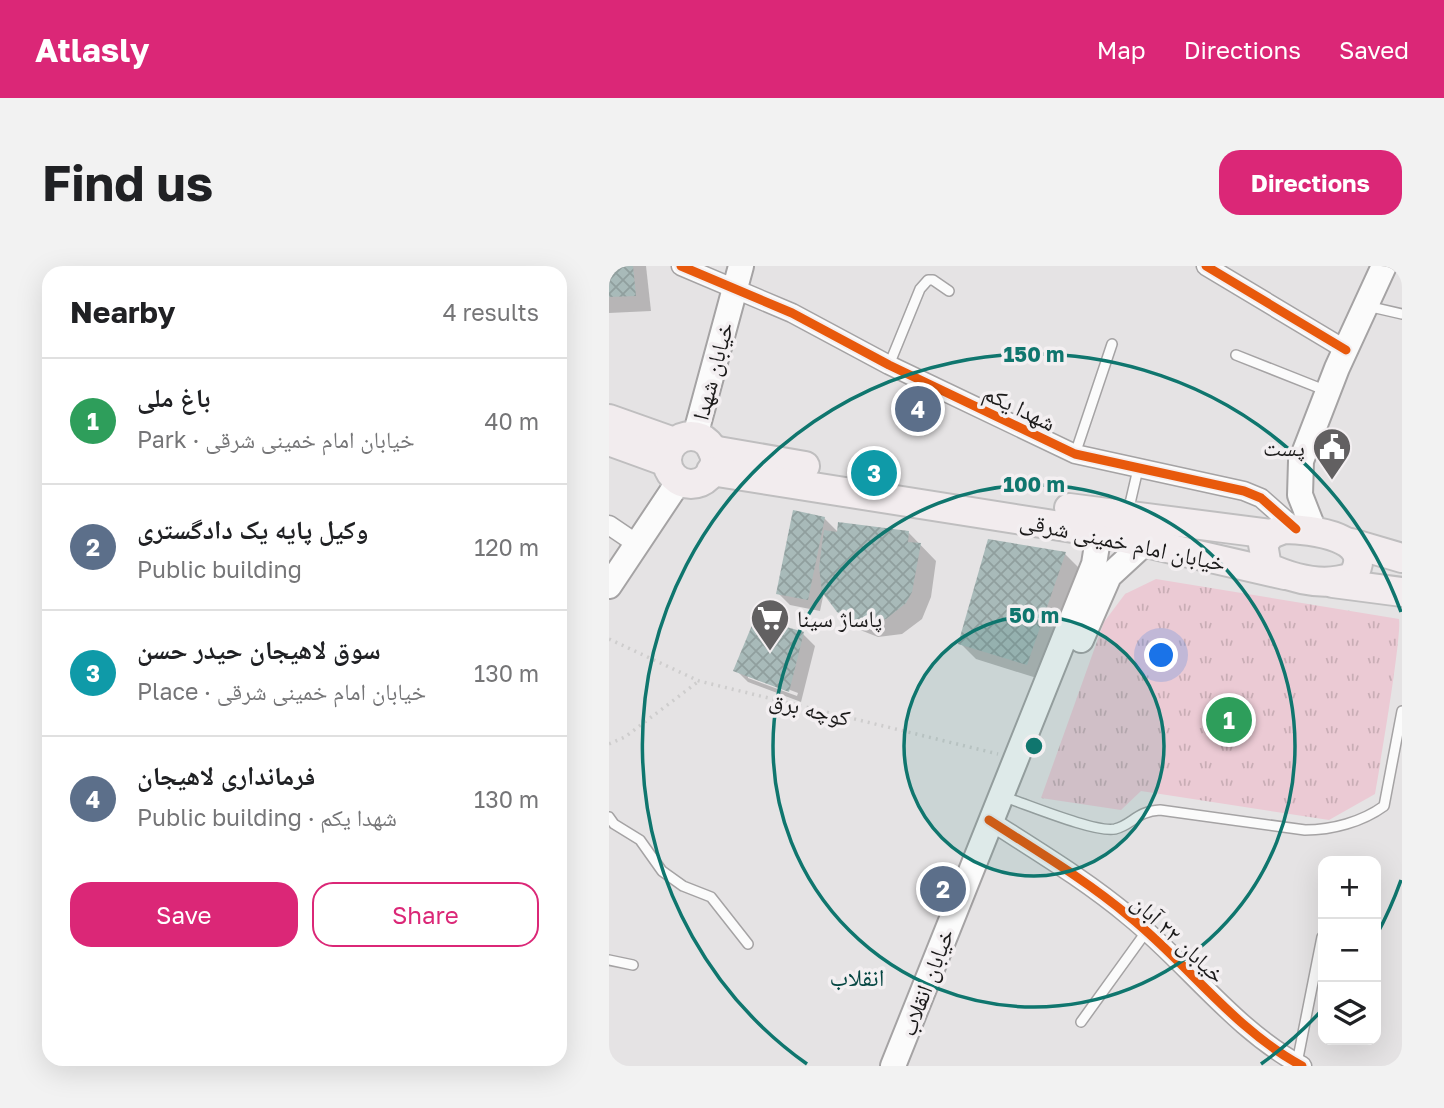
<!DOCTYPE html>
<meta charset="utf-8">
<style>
:root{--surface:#fff;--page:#f2f2f2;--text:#202124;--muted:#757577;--line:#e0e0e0;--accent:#db2777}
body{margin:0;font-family:"Golos Text","Noto Naskh Arabic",sans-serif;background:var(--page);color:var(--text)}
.controls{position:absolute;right:21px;bottom:21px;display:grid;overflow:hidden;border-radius:14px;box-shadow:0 7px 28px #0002}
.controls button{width:63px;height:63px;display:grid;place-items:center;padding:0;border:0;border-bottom:2px solid var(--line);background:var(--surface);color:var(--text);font:35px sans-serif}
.you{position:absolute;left:553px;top:390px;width:24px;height:24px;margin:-18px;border:5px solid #fff;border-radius:50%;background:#1a73e8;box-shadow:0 0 0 10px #1a73e833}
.badge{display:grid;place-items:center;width:46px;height:46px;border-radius:50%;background:var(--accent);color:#fff;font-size:23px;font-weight:700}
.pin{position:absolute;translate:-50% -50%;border:4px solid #fff;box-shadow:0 2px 7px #0006}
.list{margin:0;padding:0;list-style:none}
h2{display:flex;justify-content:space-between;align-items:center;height:91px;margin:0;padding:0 28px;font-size:30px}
h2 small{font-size:23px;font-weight:400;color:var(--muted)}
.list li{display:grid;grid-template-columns:46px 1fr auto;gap:21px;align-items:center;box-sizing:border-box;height:126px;padding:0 28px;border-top:2px solid var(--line)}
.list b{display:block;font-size:26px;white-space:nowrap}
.list p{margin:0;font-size:23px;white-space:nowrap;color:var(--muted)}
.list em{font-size:23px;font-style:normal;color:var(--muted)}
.actions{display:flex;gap:14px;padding:21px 28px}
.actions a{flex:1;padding:16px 0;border:2px solid var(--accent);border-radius:21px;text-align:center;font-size:24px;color:var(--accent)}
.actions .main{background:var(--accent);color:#fff}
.icon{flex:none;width:38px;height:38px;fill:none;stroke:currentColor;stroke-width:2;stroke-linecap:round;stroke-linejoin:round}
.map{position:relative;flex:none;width:793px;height:800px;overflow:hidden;border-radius:21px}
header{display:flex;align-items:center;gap:42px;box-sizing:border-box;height:98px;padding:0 35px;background:var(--accent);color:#fff}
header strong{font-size:33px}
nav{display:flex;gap:38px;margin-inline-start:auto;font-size:24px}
.intro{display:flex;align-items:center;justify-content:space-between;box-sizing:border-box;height:168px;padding:0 42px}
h1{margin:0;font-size:49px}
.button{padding:18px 32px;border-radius:21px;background:var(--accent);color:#fff;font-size:24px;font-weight:700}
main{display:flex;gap:42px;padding:0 42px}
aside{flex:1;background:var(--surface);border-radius:21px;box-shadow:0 7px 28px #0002}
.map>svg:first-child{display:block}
.grass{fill:url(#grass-tufts)}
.shadow{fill:#0003;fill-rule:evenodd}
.building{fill:url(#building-cross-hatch)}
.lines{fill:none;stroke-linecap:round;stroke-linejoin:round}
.lane-casing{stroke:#a5a3a4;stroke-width:12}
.street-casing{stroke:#a5a3a4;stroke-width:21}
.secondary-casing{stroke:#a5a3a4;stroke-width:28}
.primary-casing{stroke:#bfbebf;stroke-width:32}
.path{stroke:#cecdcd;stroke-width:3.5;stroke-dasharray:2 5;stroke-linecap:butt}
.lane{stroke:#fbfbfb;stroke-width:9}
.street{stroke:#fbfbfb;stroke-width:18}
.secondary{stroke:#fbfbfb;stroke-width:24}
.primary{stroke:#f2ecee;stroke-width:28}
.cycleway-casing{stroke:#f3eff1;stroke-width:13}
.cycleway{stroke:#e8590c;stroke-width:9}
.ring{fill:none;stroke:#0f766e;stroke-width:3.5}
.labels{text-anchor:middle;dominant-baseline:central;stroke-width:7;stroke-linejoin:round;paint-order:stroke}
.street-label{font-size:23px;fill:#1b1a1a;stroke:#f3eff1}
.poi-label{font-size:23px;fill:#1b1a1a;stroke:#f3eff1;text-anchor:end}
.neighbourhood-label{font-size:24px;fill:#054642;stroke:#f3eff1}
.centre{fill:#0f766e;stroke:#f3eff1;stroke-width:3.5}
.ring-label{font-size:21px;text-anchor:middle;font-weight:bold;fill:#0f766e;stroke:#f3eff1;stroke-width:7;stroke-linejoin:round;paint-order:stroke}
</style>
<header>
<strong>Atlasly</strong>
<nav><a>Map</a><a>Directions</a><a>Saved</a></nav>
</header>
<div class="intro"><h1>Find us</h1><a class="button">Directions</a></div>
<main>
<aside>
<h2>Nearby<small>4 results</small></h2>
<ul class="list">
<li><span class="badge" style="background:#2e9e5b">1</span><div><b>باغ ملی</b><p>Park · خیابان امام خمینی شرقی</p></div><em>40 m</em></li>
<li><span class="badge" style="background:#5c6f8a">2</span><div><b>وکیل پایه یک دادگستری</b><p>Public building</p></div><em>120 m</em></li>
<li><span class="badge" style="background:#0f9aa8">3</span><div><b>سوق لاهيجان حيدر حسن</b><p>Place · خیابان امام خمینی شرقی</p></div><em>130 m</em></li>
<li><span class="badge" style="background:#5c6f8a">4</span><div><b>فرمانداری لاهیجان</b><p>Public building · شهدا یکم</p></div><em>130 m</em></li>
</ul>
<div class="actions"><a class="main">Save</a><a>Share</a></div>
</aside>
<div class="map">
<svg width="793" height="800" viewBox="0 0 793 800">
<defs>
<pattern id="grass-tufts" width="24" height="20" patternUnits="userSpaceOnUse" patternTransform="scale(1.75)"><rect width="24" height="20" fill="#ebcad4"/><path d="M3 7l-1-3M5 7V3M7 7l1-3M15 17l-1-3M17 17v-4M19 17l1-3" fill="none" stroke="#c9adb5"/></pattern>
<pattern id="building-cross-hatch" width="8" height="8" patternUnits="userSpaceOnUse" patternTransform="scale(1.75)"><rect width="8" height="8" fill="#a8bab9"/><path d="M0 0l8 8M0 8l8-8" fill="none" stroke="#909f9e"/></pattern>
</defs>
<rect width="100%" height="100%" fill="#e5e3e4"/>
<path class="grass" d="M547,313l243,40c3,17 -19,147 -24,175l-46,26 -188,-29 -20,19 -80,-12 63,-176 21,-28z"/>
<g class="shadow">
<path d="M0,0h37l5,45 -42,2z"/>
<path d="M215,252l15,15h70l27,28 -5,36 -9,22 -20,15 -24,3 -23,-9 -31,-36 -4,19 -30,-6 -12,-12z"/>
<path d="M380,275l76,13 16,16 -38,110 -67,-21 -16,-16z"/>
<path d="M194,368l12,12 -14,56 -53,-20 -12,-12zM139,408l50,19 -1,3 -49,-18z"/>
</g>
<g class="building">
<path d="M0,0h24l3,30 -27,1z"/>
<path d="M184,244l32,7 -17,83 -32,-6z"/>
<path d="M229,256l71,9 -1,11 13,1 -9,49 -6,11 -20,16 -25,3 -13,-4 -11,-6 -15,-20 -3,-25 5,-37 13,2z"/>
<path d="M379,273l78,13 -39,113 -69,-21z"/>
<path d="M146,352l49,14 -15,60 -56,-21z"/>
</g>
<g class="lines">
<g class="lane-casing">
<g id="lane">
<path d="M758,40l35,8"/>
<path d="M627,89l91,36"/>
<path d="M280,99l31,-76 8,-9h5l16,11"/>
<path d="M466,188l37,-110"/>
<path d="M519,246l10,-43"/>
<path d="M401,533c21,7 86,34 105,30 17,-4 22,-18 45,-19l145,20c27,0 57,-8 79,-24l18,-95"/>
<path d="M0,551l5,7 26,16 22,31 21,15 28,11 37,47"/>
<path d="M0,694l24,5"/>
<path d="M472,756l65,-90"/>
<path d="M688,797l25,-126"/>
</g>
</g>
<g class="street-casing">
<g id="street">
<path d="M72,0l111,47 97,52 186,89 169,37 17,7 35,31"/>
<path d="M597,0l140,84"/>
<path d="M0,259l28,19"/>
<path d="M380,554c48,31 97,60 141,97 59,48 104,112 172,149"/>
</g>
</g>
<g class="secondary-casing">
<g id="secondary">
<path d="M86,170l46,-170"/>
<path d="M706,267l-15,-38 1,-34 36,-93 47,-102"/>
<path d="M0,320l70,-105"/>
<path d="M472,374l28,-64 38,-35"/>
<path d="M284,800l201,-502 8,-50"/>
</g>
</g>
<g class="primary-casing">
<g id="primary">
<path d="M0,153l65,23"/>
<circle cx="82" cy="194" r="24"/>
<path d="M0,175l58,21"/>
<path d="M103,184l93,16"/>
<path d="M102,205l387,61 187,43"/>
<path d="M460,242l202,26"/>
<path d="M675,263c26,0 95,8 68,48 -27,10 -59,2 -85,-10l-4,-23 8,-10z"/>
<path d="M742,277l51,15"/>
<path d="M724,317l69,9"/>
</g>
</g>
<g class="path">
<path d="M0,373l90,42 299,73"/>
<path d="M0,478l16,-7 74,-56"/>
</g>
<use href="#lane" class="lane"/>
<use href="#street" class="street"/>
<use href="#secondary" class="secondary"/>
<use href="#primary" class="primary"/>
<g class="cycleway-casing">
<g id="cycleway">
<path d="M72,0l111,47 97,52 186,89 169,37 17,7 35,31"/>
<path d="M597,0l140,84"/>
<path d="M380,554c48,31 97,60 141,97 59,48 104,112 172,149"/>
</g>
</g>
<use href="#cycleway" class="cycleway"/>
</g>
<circle cx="425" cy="480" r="130" fill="#0f766e" fill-opacity=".12"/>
<g class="ring">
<circle cx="425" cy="480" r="130"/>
<circle cx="425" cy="480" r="261"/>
<path d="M792 614A391 391 0 0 1 767 670M713 744A391 391 0 0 1 652 798M198 798A391 391 0 1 1 792 346"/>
</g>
<defs>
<g id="civic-pin" transform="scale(2.0125)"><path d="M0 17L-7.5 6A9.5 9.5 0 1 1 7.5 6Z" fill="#626061" stroke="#f3eff1"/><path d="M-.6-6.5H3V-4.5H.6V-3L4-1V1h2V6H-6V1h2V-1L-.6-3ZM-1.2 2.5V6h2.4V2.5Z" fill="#fff"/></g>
<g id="supermarket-pin" transform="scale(2.0125)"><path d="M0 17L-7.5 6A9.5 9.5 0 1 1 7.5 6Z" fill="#626061" stroke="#f3eff1"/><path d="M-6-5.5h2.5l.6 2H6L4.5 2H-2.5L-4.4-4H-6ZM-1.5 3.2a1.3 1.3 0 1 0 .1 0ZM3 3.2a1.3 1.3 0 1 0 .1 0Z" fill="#fff"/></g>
</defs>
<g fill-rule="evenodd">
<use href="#civic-pin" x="723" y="181"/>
<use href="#supermarket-pin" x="161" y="352"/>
</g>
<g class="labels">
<g class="street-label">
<text transform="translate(103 105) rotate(-75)">خیابان شهدا</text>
<text transform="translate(411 141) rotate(26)">شهدا یکم</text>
<text transform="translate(514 275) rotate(12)">خیابان امام خمینی شرقی</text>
<text transform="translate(201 442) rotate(14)">کوچه برق</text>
<text transform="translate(570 672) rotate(43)">خیابان ۲۲ آبان</text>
<text transform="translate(317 716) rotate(-69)">خیابان انقلاب</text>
</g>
<g class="poi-label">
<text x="696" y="181">پست</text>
<text x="188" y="352" text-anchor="start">پاساژ سینا</text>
</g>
<g class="neighbourhood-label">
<text x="248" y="710">انقلاب</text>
</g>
</g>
<circle cx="425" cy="480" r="10" class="centre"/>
<g class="ring-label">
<text x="425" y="96">150 m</text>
<text x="425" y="226">100 m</text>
<text x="425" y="357">50 m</text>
</g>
</svg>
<div class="controls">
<button>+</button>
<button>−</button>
<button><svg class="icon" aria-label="layers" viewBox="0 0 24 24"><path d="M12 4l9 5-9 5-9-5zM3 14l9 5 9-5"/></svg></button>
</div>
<div class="you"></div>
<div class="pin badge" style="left:620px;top:454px;background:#2e9e5b">1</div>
<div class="pin badge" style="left:334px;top:623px;background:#5c6f8a">2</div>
<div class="pin badge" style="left:265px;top:207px;background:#0f9aa8">3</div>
<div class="pin badge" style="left:309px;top:143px;background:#5c6f8a">4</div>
</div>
</main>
